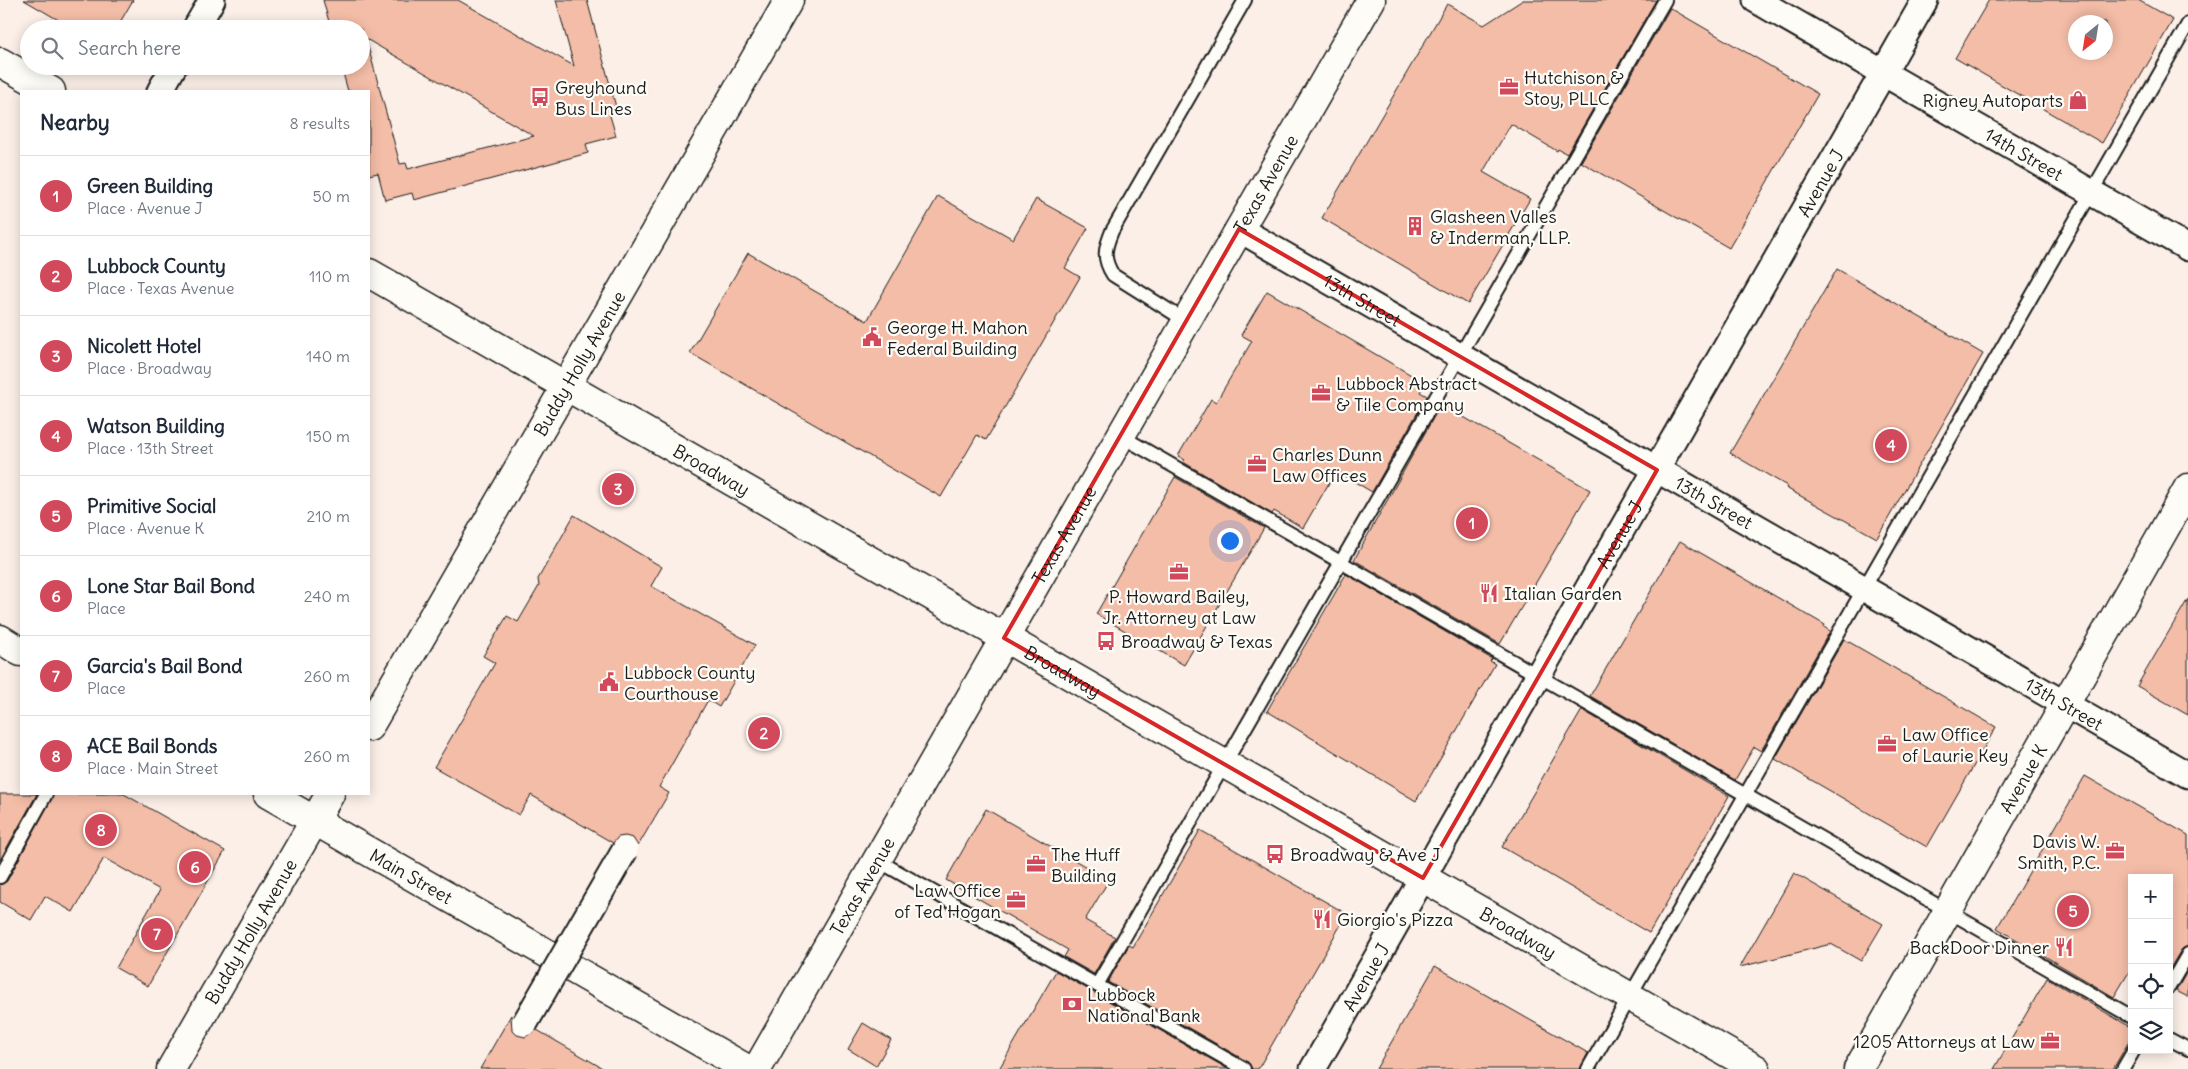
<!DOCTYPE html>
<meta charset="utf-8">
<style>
:root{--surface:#fff;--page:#f6f6f7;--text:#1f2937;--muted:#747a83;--line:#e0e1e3;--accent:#d1495b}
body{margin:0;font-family:Delius,sans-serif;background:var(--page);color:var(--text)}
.controls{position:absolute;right:15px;bottom:15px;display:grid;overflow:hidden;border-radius:0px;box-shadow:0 2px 12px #0003}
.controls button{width:45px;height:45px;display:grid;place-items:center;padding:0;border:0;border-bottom:1px solid var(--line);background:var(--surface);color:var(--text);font:25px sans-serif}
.compass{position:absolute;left:2068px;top:15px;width:45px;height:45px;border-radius:50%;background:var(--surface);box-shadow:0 2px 12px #0003;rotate:210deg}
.you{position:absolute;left:1229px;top:540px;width:18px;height:18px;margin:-12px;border:4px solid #fff;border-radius:50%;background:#1a73e8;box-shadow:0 0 0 8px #1a73e833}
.badge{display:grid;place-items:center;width:32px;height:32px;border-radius:50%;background:var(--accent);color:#fff;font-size:16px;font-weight:700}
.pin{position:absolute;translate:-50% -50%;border:2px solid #fff;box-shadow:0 1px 5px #0006}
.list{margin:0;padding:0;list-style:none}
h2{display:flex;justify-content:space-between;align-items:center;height:65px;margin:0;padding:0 20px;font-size:21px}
h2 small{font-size:16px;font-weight:400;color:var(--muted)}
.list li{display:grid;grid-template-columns:32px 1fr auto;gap:15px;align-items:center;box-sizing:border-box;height:80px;padding:0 20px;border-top:1px solid var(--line)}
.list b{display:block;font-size:19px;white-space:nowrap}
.list p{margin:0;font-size:16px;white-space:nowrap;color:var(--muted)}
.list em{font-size:16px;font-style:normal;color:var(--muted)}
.icon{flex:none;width:28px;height:28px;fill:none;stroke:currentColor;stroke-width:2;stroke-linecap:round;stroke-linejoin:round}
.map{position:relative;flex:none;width:2188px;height:1069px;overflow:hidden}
.search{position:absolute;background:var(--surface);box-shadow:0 2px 12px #0003;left:20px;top:20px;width:350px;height:55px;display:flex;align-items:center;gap:12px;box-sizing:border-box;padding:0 18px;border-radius:28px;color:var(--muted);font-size:19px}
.panel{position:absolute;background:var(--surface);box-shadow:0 2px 12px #0003;left:20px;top:90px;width:350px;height:705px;border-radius:0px}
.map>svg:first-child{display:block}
.building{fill:#f4bda7;stroke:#1c1c1c;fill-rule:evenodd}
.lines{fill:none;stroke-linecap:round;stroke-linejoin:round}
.lane-casing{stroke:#1c1c1c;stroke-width:16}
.street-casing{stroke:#1c1c1c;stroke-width:29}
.secondary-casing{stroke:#1c1c1c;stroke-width:31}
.lane{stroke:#fdfcf7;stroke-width:12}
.street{stroke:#fdfcf7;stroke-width:25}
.secondary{stroke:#fdfcf7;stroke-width:28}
.street-bridge-casing{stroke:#1c1c1c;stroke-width:29;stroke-linecap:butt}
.street-bridge{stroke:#fdfcf7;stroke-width:25}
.marked{fill:none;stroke:#d62828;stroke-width:4;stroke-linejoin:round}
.labels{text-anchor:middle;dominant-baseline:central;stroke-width:4.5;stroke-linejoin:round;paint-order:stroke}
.poi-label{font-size:18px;fill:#1c1c1c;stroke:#fdfcf7;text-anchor:start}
.street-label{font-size:18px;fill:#1c1c1c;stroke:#fdfcf7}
</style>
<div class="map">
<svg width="2188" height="1069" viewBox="0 0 2188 1069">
<rect width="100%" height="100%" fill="#fbefe7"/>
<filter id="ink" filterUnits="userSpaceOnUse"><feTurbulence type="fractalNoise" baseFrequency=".02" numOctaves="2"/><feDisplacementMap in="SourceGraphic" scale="10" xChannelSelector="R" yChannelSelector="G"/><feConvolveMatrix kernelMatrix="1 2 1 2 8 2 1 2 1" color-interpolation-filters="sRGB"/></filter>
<g filter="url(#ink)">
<g class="building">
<path d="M24,0h109l-17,29h-42z"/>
<path d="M323,0h135l116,66 -18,-66h31l29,107 -8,2 8,27 -30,8 2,9 -174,47 -2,-7 -27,7 -7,-27 -9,2v-84h-21l-7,-25h20v-37h-30zM366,39l168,97 -126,33 -2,-6 -6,1z"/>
<path d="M1523,0h133l-89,154 -9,-5 -1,2 -46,-27 -28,48 47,27 -62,105 -146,-86 125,-214 37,21z"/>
<path d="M1989,0h149l35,20 -71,123 -147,-85zM2076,22h30v30h-30z"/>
<path d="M1670,8l148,86 -89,154 -148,-86z"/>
<path d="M938,196l75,43 23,-40 52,29 -23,40 15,9 -94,163 -9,-5 -36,62 -251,-144 58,-100 119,68z"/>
<path d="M1837,269l146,85 -106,184 -91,-50 1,-2 -57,-33z"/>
<path d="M1267,291l158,92 -5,9 7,4 -55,96 -36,-21 -33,57 -29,-17 -2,3 -89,-52 2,-2 -7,-4 33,-57 5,3 36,-61 -11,-6z"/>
<path d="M1441,404l149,86 -90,154 -146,-84z"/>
<path d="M1175,477l89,51 -80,137 -88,-51z"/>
<path d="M574,515l88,52 -11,19 104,59 -36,62 -11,-7 -49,87 10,6 -31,53 -5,-8 -8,-2 -7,1 -5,6 -82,-48 -12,20 -85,-48 61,-104 -12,-7 24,-40 11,6 21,-36 -1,-7z"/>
<path d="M1680,541l145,84 -1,2 6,4 -69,120 -7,-4 -19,33 -145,-84z"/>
<path d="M1346,574l146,85 -2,2 5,3 -79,137 -149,-90z"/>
<path d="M2188,599v116l-51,-29z"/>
<path d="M1844,639l152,88 -69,120 -152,-88z"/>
<path d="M1582,710l147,86 -80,137 -147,-86z"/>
<path d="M2085,776l103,59v111l-7,4 -12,20v-92h-37v89l-18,30 -117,-69z"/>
<path d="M0,794h37l-37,66z"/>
<path d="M54,794h70l101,57 -77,135 -32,-18 44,-78 -56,-32 -31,54 -28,-16 -14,24 -31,-18v-17l7,-4z"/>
<path d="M986,809l123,71 -24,40 30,17 -21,37 -30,-17 4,-7 -122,-70z"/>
<path d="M1200,830l147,84 -89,155h-6l-4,-7 -140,-80 21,-37 4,2z"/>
<path d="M1794,873l89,51 -22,37 -30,-17 -91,23z"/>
<path d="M1435,966l153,87 -8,16h-204z"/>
<path d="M2188,970v27l-12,-6z"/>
<path d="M1056,971l172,98h-229z"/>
<path d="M2047,978l85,50v8l-19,33h-119z"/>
<path d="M511,1015l1,15 5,5 8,2 12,-7 67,39h-124z"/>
<path d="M863,1023l28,17 -15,26 -28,-17z"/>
</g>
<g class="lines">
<g class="lane-casing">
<g id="lane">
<path d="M1186,321l-73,-46c-11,-17 -8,-27 -1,-44l133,-231"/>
<path d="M1121,436l1011,581"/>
<path d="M877,860l367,209"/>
<path d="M0,877l46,-83"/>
<path d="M1097,985l568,-985"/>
<path d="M2169,987l19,-33"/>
<path d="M2169,1039l19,10"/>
<path d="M1588,1069l600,-1045"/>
<path d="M2123,1069l11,-19"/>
</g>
</g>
<g class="street-casing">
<g id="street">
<path id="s1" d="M1756,0l432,248"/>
<path d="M195,29l17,-29"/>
<path d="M160,91l14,-25"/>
<path id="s2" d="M1239,229l949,546"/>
<path id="s3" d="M1313,1069l612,-1069"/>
</g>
</g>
<g class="secondary-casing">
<g id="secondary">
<path d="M0,62l51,29"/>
<path id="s4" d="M369,273l1387,796"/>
<path d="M0,639l21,13"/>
<path id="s5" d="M369,727l420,-727"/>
<path id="s6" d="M268,794l287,164"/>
<path d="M566,965l181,104"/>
<path id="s7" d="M171,1069l159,-275"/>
<path id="s8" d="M757,1069l614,-1069"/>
<path id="s9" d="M1858,1069l330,-581"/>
</g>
</g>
<use href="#lane" class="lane"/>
<use href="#street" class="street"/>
<use href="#secondary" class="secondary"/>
<g class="street-bridge-casing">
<path id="street-bridge" d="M525,1023l100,-173"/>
</g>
<use href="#street-bridge" class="street-bridge"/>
</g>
</g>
<path class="marked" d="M1239,229l418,241 -234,408 -419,-240z"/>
<defs>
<g id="office-bare" transform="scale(1.5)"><path d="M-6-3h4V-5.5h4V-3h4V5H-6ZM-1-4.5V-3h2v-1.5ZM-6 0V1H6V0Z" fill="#d1495b" stroke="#fdfcf7" stroke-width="2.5" paint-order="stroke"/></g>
<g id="bus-bare" transform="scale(1.5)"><path d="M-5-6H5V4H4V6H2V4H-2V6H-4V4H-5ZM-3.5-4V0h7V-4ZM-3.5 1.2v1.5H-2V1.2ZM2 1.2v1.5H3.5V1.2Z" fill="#d1495b" stroke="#fdfcf7" stroke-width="2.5" paint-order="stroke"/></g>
<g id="shop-bare" transform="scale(1.5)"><path d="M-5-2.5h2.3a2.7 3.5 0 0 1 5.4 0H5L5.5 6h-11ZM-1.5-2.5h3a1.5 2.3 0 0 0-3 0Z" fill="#d1495b" stroke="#fdfcf7" stroke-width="2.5" paint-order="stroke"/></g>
<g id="building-bare" transform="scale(1.5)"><path d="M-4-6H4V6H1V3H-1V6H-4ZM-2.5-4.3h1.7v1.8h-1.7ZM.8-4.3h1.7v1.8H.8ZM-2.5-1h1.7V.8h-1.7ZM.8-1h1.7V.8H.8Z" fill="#d1495b" stroke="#fdfcf7" stroke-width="2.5" paint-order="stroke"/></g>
<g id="civic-bare" transform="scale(1.5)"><path d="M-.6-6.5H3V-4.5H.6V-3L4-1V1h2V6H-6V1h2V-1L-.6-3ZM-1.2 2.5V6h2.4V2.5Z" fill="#d1495b" stroke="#fdfcf7" stroke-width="2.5" paint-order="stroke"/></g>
<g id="restaurant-bare" transform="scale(1.5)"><path d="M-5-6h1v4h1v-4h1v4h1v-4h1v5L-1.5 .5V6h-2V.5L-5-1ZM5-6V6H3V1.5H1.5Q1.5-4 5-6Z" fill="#d1495b" stroke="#fdfcf7" stroke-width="2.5" paint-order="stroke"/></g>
<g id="bank-bare" transform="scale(1.5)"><path d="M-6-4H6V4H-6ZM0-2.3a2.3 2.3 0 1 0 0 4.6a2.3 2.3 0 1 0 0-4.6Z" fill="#d1495b" stroke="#fdfcf7" stroke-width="2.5" paint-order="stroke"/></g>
</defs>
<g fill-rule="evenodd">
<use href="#office-bare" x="1509" y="87"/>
<use href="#bus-bare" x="540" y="97"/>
<use href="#shop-bare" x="2078" y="100"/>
<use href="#building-bare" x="1415" y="226"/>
<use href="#civic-bare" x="872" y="337"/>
<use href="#office-bare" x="1321" y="393"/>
<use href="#office-bare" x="1257" y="464"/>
<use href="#office-bare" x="1179" y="572"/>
<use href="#restaurant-bare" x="1489" y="593"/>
<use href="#bus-bare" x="1106" y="641"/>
<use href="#civic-bare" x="609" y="682"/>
<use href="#office-bare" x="1887" y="744"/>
<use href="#office-bare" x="2115" y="851"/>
<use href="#bus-bare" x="1275" y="854"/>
<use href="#office-bare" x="1036" y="864"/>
<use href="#office-bare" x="1016" y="900"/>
<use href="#restaurant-bare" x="1322" y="919"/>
<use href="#restaurant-bare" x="2064" y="947"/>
<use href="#bank-bare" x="1072" y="1004"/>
<use href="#office-bare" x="2050" y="1041"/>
</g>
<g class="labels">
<g class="poi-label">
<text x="1524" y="77">Hutchison &amp;<tspan x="1524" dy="21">Stoy, PLLC</tspan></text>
<text x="555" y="87">Greyhound<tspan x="555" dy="21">Bus Lines</tspan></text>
<text x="2063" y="100" text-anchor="end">Rigney Autoparts</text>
<text x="1430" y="216">Glasheen Valles<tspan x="1430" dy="21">&amp; Inderman, LLP.</tspan></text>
<text x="887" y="327">George H. Mahon<tspan x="887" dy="21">Federal Building</tspan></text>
<text x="1336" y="383">Lubbock Abstract<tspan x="1336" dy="21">&amp; Tile Company</tspan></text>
<text x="1272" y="454">Charles Dunn<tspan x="1272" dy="21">Law Offices</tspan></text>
<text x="1504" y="593">Italian Garden</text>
<text x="1179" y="596" text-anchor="middle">P. Howard Bailey,<tspan x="1179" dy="21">Jr. Attorney at Law</tspan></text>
<text x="1121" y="641">Broadway &amp; Texas</text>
<text x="624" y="672">Lubbock County<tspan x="624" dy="21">Courthouse</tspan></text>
<text x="1902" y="734">Law Office<tspan x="1902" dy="21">of Laurie Key</tspan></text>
<text x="2100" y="841" text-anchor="end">Davis W.<tspan x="2100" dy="21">Smith, P.C.</tspan></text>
<text x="1051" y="854">The Huff<tspan x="1051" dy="21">Building</tspan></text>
<text x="1290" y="854">Broadway &amp; Ave J</text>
<text x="1001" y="890" text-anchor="end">Law Office<tspan x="1001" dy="21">of Ted Hogan</tspan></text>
<text x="1337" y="919">Giorgio's Pizza</text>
<text x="2049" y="947" text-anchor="end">BackDoor Dinner</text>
<text x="1087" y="994">Lubbock<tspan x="1087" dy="21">National Bank</tspan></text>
<text x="2035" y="1041" text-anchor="end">1205 Attorneys at Law</text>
</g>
<g class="street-label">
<text stroke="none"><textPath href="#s1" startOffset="309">14th Street</textPath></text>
<text stroke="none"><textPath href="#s8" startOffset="1021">Texas Avenue</textPath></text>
<text stroke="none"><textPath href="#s3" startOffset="1021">Avenue J</textPath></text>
<text stroke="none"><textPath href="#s2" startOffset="142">13th Street</textPath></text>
<text stroke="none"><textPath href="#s5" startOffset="420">Buddy Holly Avenue</textPath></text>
<text stroke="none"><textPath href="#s4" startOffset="395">Broadway</textPath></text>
<text stroke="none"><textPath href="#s2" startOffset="548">13th Street</textPath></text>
<text stroke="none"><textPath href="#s8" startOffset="616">Texas Avenue</textPath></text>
<text stroke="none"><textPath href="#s3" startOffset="616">Avenue J</textPath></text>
<text stroke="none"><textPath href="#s4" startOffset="800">Broadway</textPath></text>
<text stroke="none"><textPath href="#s2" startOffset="952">13th Street</textPath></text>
<text stroke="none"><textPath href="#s9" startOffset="334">Avenue K</textPath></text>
<text stroke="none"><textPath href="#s6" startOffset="165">Main Street</textPath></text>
<text stroke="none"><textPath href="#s8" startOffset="211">Texas Avenue</textPath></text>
<text stroke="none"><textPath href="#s7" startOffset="159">Buddy Holly Avenue</textPath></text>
<text stroke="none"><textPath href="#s4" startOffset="1325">Broadway</textPath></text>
<text stroke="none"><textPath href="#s3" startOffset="106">Avenue J</textPath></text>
</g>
</g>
</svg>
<div class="controls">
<button>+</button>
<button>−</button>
<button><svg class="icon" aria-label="locate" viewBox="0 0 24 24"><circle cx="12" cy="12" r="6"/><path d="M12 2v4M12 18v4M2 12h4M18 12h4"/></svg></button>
<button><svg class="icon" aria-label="layers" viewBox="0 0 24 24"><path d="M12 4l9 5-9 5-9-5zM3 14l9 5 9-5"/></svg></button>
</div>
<svg class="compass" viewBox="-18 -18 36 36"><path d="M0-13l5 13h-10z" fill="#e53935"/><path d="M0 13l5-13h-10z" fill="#747a83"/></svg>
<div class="you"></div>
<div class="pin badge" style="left:1472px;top:523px">1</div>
<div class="pin badge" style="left:764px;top:733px">2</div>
<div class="pin badge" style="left:618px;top:489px">3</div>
<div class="pin badge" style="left:1891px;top:445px">4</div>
<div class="pin badge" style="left:2073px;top:911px">5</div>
<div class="pin badge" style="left:195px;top:867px">6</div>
<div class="pin badge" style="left:157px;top:934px">7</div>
<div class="pin badge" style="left:101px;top:830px">8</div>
<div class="search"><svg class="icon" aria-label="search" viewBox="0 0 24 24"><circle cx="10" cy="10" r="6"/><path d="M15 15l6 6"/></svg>Search here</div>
<section class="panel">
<h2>Nearby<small>8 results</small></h2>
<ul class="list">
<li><span class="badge">1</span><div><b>Green Building</b><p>Place · Avenue J</p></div><em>50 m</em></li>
<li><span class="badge">2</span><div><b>Lubbock County</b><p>Place · Texas Avenue</p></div><em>110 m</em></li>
<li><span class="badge">3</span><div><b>Nicolett Hotel</b><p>Place · Broadway</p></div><em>140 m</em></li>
<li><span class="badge">4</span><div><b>Watson Building</b><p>Place · 13th Street</p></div><em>150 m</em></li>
<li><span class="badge">5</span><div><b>Primitive Social</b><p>Place · Avenue K</p></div><em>210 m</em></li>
<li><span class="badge">6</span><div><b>Lone Star Bail Bond</b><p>Place</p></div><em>240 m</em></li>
<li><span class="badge">7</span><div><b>Garcia's Bail Bond</b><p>Place</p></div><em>260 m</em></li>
<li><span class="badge">8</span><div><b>ACE Bail Bonds</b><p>Place · Main Street</p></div><em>260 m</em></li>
</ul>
</section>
</div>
